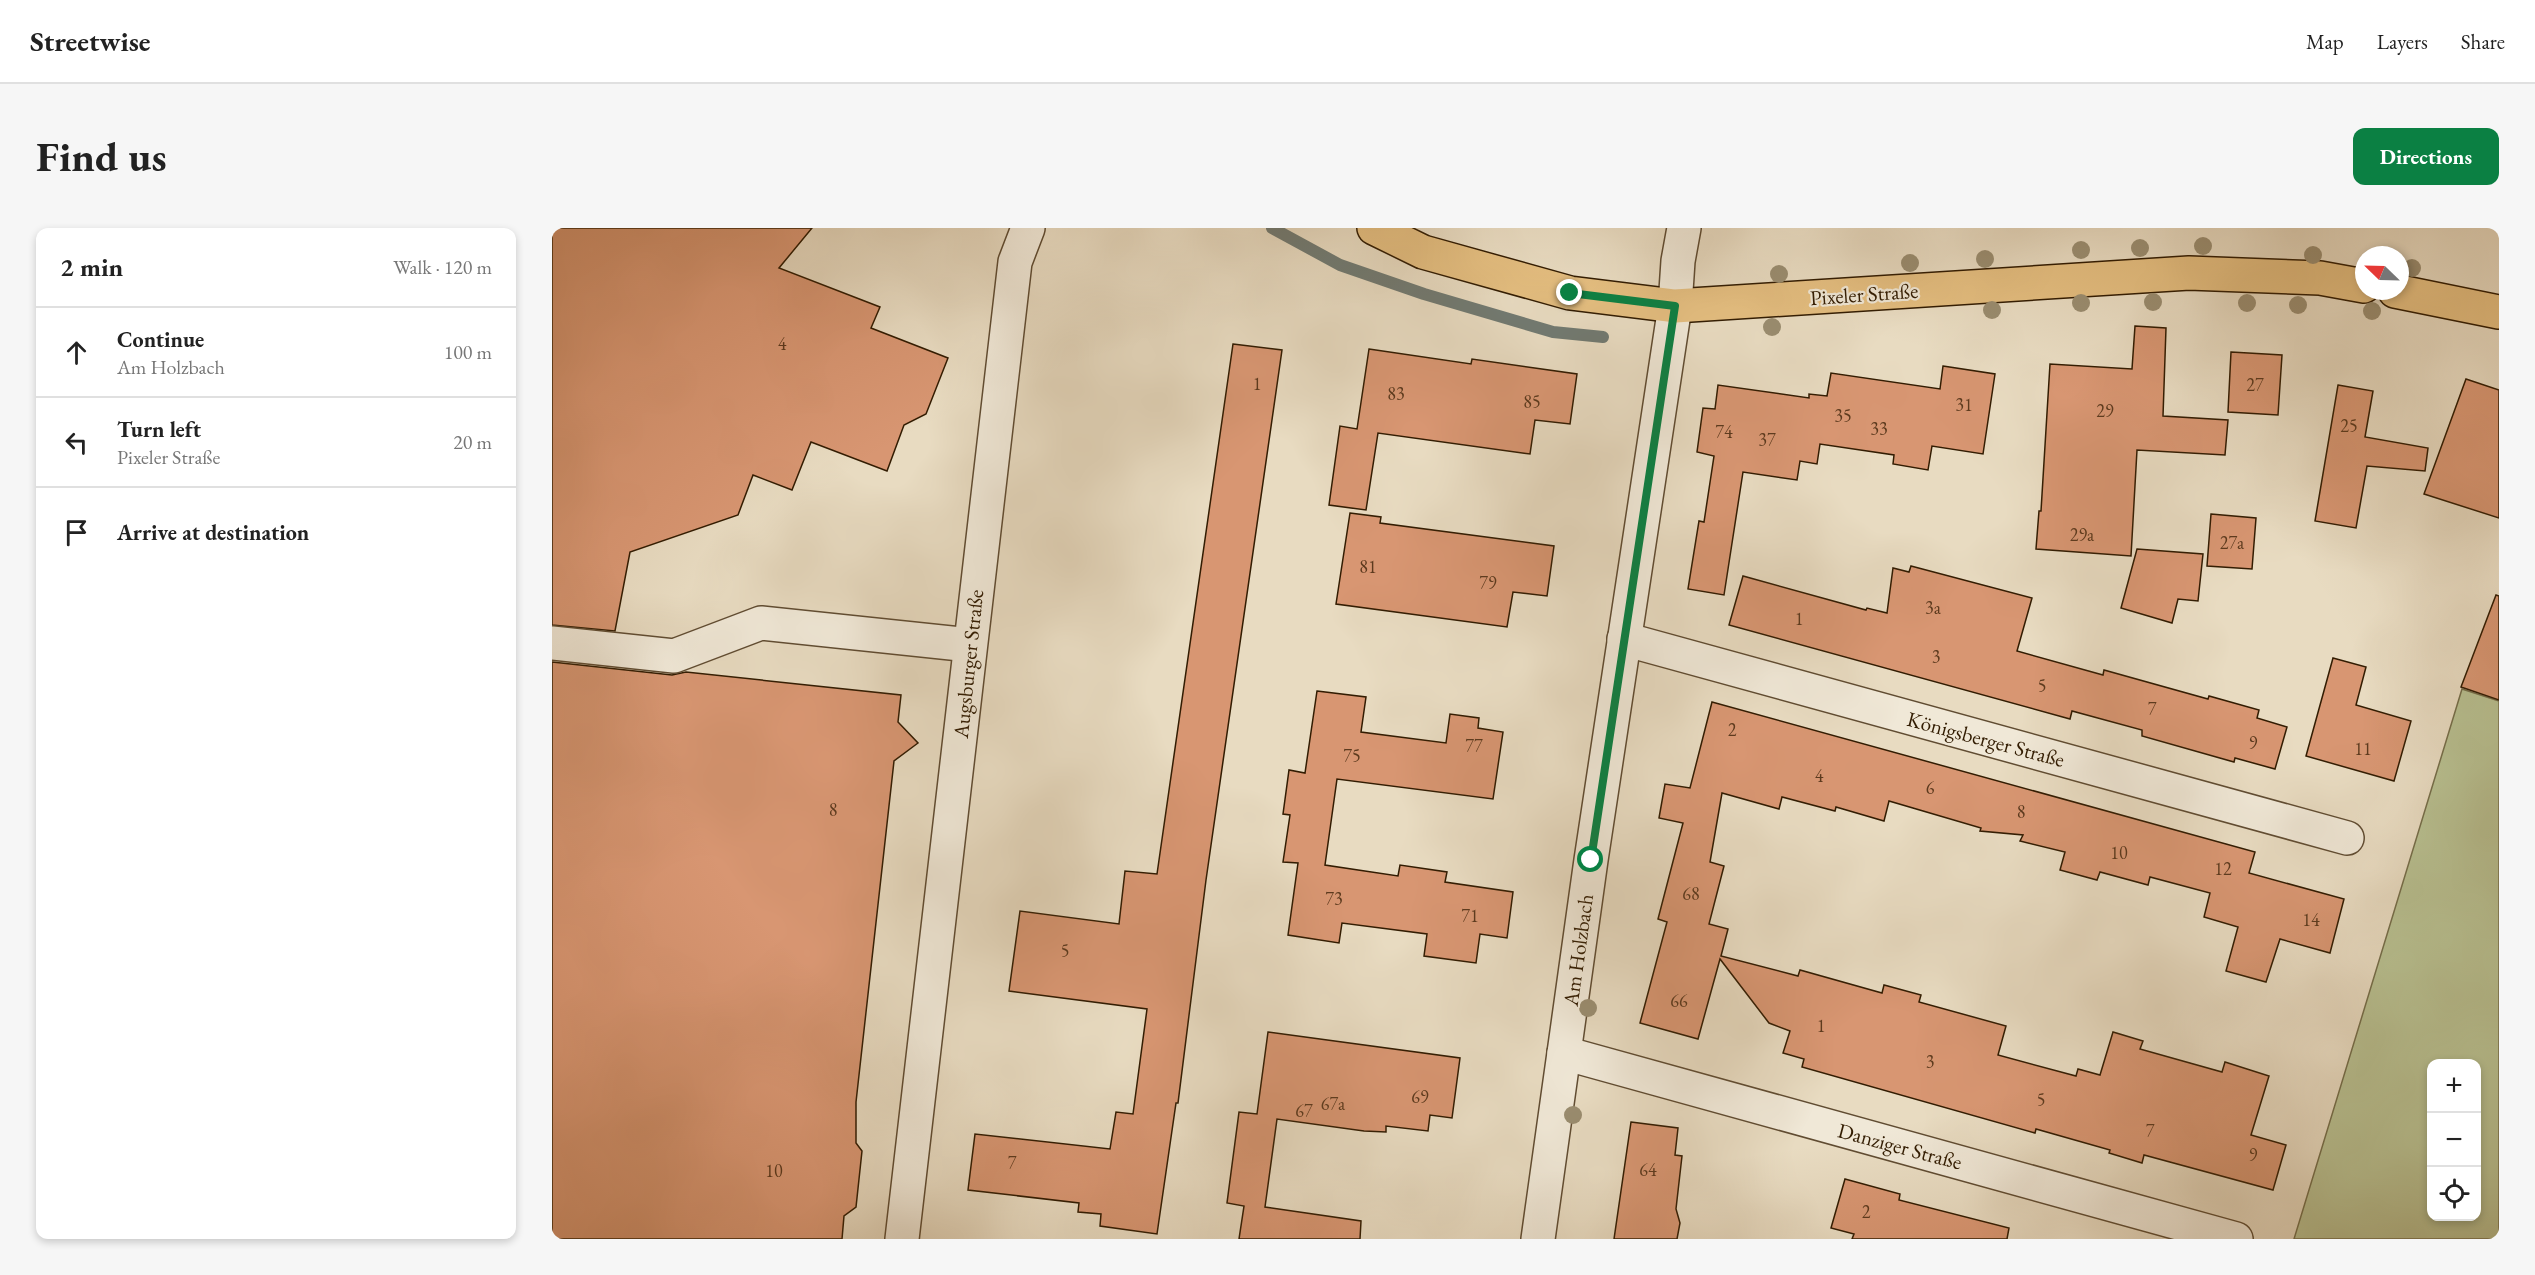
<!DOCTYPE html>
<meta charset="utf-8">
<style>
:root{--surface:#fff;--page:#f6f6f6;--text:#222;--muted:#767676;--line:#e0e0e0;--accent:#0b8043}
body{margin:0;font-family:"EB Garamond",serif;background:var(--page);color:var(--text)}
.controls{position:absolute;right:18px;bottom:18px;display:grid;overflow:hidden;border-radius:12px;box-shadow:0 3px 9px #0003}
.controls button{width:54px;height:54px;display:grid;place-items:center;padding:0;border:0;border-bottom:2px solid var(--line);background:var(--surface);color:var(--text);font:30px sans-serif}
.compass{position:absolute;left:1803px;top:18px;width:54px;height:54px;border-radius:50%;background:var(--surface);box-shadow:0 3px 9px #0003;rotate:293deg}
.stop{position:absolute;width:18px;height:18px;margin:-14px;border:4px solid #0b8043;border-radius:50%;background:#fff}
.stop.end{background:#0b8043;border-color:#fff;box-shadow:0 2px 6px #0008}
.list{margin:0;padding:0;list-style:none}
h2{display:flex;justify-content:space-between;align-items:center;height:78px;margin:0;padding:0 24px;font-size:26px}
h2 small{font-size:20px;font-weight:400;color:var(--muted)}
.list li{display:grid;grid-template-columns:39px 1fr auto;gap:18px;align-items:center;box-sizing:border-box;height:90px;padding:0 24px;border-top:2px solid var(--line)}
.list b{display:block;font-size:22px;white-space:nowrap}
.list p{margin:0;font-size:20px;white-space:nowrap;color:var(--muted)}
.list em{font-size:20px;font-style:normal;color:var(--muted)}
.icon{flex:none;width:33px;height:33px;fill:none;stroke:currentColor;stroke-width:2;stroke-linecap:round;stroke-linejoin:round}
.map{position:relative;flex:none;width:1947px;height:1011px;overflow:hidden;border-radius:12px}
header{display:flex;align-items:center;gap:36px;box-sizing:border-box;height:84px;padding:0 30px;background:var(--surface);border-bottom:2px solid var(--line)}
header strong{font-size:28px}
nav{display:flex;gap:33px;margin-inline-start:auto;font-size:21px}
.intro{display:flex;align-items:center;justify-content:space-between;box-sizing:border-box;height:144px;padding:0 36px}
h1{margin:0;font-size:42px}
.button{padding:15px 27px;border-radius:12px;background:var(--accent);color:#fff;font-size:21px;font-weight:700}
main{display:flex;gap:36px;padding:0 36px}
aside{flex:1;background:var(--surface);border-radius:12px;box-shadow:0 3px 9px #0003}
.map>svg:first-child{display:block}
.green{fill:#b8c091;stroke:#756e4a;stroke-width:1.5;fill-rule:evenodd}
.lines{fill:none;stroke-linecap:round;stroke-linejoin:round}
.stream{stroke:#717a72;stroke-width:12}
.building{fill:#d89672;stroke:#321c02;stroke-width:1.5}
.minor-casing{stroke:#604c32;stroke-width:36}
.major-casing{stroke:#321c02;stroke-width:36}
.minor{stroke:#f0e8d7;stroke-width:33}
.major{stroke:#e4be80;stroke-width:33}
.tree{fill:#9a8d70}
.route{stroke:#0b8043;stroke-width:8}
.labels{text-anchor:middle;dominant-baseline:central;stroke-width:4.5;stroke-linejoin:round;paint-order:stroke}
.number-label{font-size:18px;fill:#5c3a1e}
.street-label{font-size:21px;fill:#321c02;stroke:#f0e8d7}
</style>
<header>
<strong>Streetwise</strong>
<nav><a>Map</a><a>Layers</a><a>Share</a></nav>
</header>
<div class="intro"><h1>Find us</h1><a class="button">Directions</a></div>
<main>
<aside>
<h2>2 min<small>Walk · 120 m</small></h2>
<ul class="list">
<li><svg class="icon" aria-label="ahead" viewBox="0 0 24 24"><path d="M12 20V5M6 11l6-6 6 6"/></svg><div><b>Continue</b><p>Am Holzbach</p></div><em>100 m</em></li>
<li><svg class="icon" aria-label="left" viewBox="0 0 24 24"><path d="M17 20v-9H6M10 6l-5 5 5 5"/></svg><div><b>Turn left</b><p>Pixeler Straße</p></div><em>20 m</em></li>
<li><svg class="icon" aria-label="arrive" viewBox="0 0 24 24"><path d="M6 21V4h12l-3 4 3 4H6"/></svg><div><b>Arrive at destination</b></div></li>
</ul>
</aside>
<div class="map">
<svg width="1947" height="1011" viewBox="0 0 1947 1011">
<rect width="100%" height="100%" fill="#e8dbc1"/>
<filter id="stains"><feTurbulence type="fractalNoise" baseFrequency=".00333" numOctaves="4"/><feColorMatrix values="0 0 0 0 .2 0 0 0 0 .09 0 0 0 0 .02 0 0 0 .5 -.17"/></filter>
<radialGradient id="worn" r=".72"><stop offset=".6" stop-color="#630" stop-opacity="0"/><stop offset="1" stop-color="#630" stop-opacity=".3"/></radialGradient>
<path class="green" d="M1910,461l37,12v538h-205zM1880,836h44v152h-44z"/>
<g class="lines">
<path class="stream" d="M720,0l68,37 84,29 129,38 50,5"/>
</g>
<g class="building">
<path d="M0,0h260l-33,40 101,39 -9,21 77,30 -22,56 -22,11 -17,46 -76,-29 -19,48 -39,-15 -15,40 -108,37 -15,79 -63,-6z"/>
<path d="M1583,98l31,2 -3,88 65,4 -3,35 -88,-5 -6,106 -95,-7 3,-38h2l9,-147 82,5z"/>
<path d="M681,116l49,6 -76,530 -28,223h-2l-19,131 -57,-8 1,-12 -23,-2 1,-9 -111,-13 7,-56 135,15 6,-37 17,2 14,-105 -138,-18 11,-80 99,13 6,-53 32,3z"/>
<path d="M817,121l102,15 1,-5 105,15 -7,50 -35,-4 -5,34 -152,-21 -12,77 -37,-5 11,-79 17,3z"/>
<path d="M1679,124l51,3 -4,60 -50,-3z"/>
<path d="M1391,138l52,8 -12,80 -51,-8 -4,24 -35,-6 1,-9 -74,-11 -3,20 -17,-3 -3,19 -54,-8 -19,123 -36,-6 11,-68 5,1 10,-66 -17,-4 6,-44 12,1 3,-24 91,13v-4l18,2 4,-23 109,16z"/>
<path d="M1914,151l33,11v128l-75,-24z"/>
<path d="M1786,157l35,6 -8,46 63,11 -3,23 -58,-5 -11,62 -41,-7z"/>
<path d="M798,285l31,4 -1,6 174,23 -7,50 -34,-4 -6,35 -171,-23z"/>
<path d="M1659,286l45,4 -4,51 -45,-3z"/>
<path d="M1585,321l66,5 -5,47 -20,-2 -6,24 -51,-15z"/>
<path d="M1359,338l121,32 -15,53 86,24 1,-5 104,29 1,-3 50,14 -2,8 30,9 -12,42 -40,-11 -1,4 -92,-26v-6l-70,-19 -2,8 -341,-94 14,-49 123,34 1,-2 20,5 6,-45 16,4z"/>
<path d="M1944,367l3,1v104l-38,-13z"/>
<path d="M1781,430l33,9 -10,38 55,16 -17,60 -88,-25z"/>
<path d="M0,434l120,13 14,-3 215,23 -3,27 20,21 -24,18 -38,341v41l6,8 -6,56 -12,9 -2,23h-290z"/>
<path d="M765,463l49,6 -5,35 85,11 4,-29 29,4 -1,10 25,4 -10,67 -156,-20 -12,86 73,11 2,-11 47,7 -2,10 68,10 -6,46 -27,-4 -4,29 -52,-7 3,-22 -85,-11 -3,20 -51,-8 10,-72 -15,-1 7,-47 -7,-1 6,-44 16,3z"/>
<path d="M1160,474l543,150 -6,21 95,26 -14,54 -50,-14 -14,43 -40,-11 12,-44 -34,-10 6,-24 -60,-16 -2,8 -48,-13 -3,8 -37,-10 5,-18 -45,-11 3,-6 -43,-4 1,-3 -92,-27 -5,20 -48,-14 -1,4 -53,-14 -3,12 -57,-16 -12,69 14,4 -15,58 19,5 -7,27 77,20 2,-6 82,23 2,-8 37,10 -2,7 87,24 -8,29 78,21 2,-7 22,6 13,-43 30,9 -3,8 82,23 3,-10 44,14 -18,59 35,10 -13,45 -129,-35 -2,8 -33,-10 1,-3 -74,-21 -1,4 -233,-66 2,-8 -21,-6 7,-22 -21,-8 -49,-64 -22,80 -58,-16 27,-101 -9,-3 25,-96 -24,-5 6,-34 25,4z"/>
<path d="M716,804l192,26 -8,60 -22,-3 -2,16 -42,-5v6l-22,-1 -87,-12 -12,88 96,14 -1,18h-121l5,-33 -17,-3 12,-91 18,2z"/>
<path d="M1079,894l47,6 -3,27 7,1 -6,53 4,14 -3,16h-63z"/>
<path d="M1293,951l55,15 -1,6 110,28 -2,11h-155l2,-5 -23,-6z"/>
</g>
<g class="lines">
<g class="minor-casing">
<g id="minor">
<path d="M1072,411l723,199"/>
<path d="M0,415l122,13 87,-33 209,22"/>
<path d="M1012,825l672,186"/>
<path d="M350,1011l113,-977 13,-34"/>
<path d="M986,1011l53,-379 84,-554 3,-45 6,-33"/>
</g>
</g>
<g class="major-casing">
<g id="major">
<path d="M822,0l49,24 147,41 105,13 514,-33 131,5 44,8"/>
<path d="M1843,63l104,21"/>
</g>
</g>
<use href="#minor" class="minor"/>
<use href="#major" class="major"/>
</g>
<g class="tree">
<circle cx="1651" cy="18" r="9"/>
<circle cx="1588" cy="20" r="9"/>
<circle cx="1529" cy="22" r="9"/>
<circle cx="1761" cy="27" r="9"/>
<circle cx="1433" cy="31" r="9"/>
<circle cx="1358" cy="35" r="9"/>
<circle cx="1860" cy="40" r="9"/>
<circle cx="1227" cy="46" r="9"/>
<circle cx="1601" cy="74" r="9"/>
<circle cx="1529" cy="75" r="9"/>
<circle cx="1695" cy="75" r="9"/>
<circle cx="1746" cy="77" r="9"/>
<circle cx="1440" cy="82" r="9"/>
<circle cx="1820" cy="83" r="9"/>
<circle cx="1220" cy="99" r="9"/>
<circle cx="1036" cy="780" r="9"/>
<circle cx="1021" cy="887" r="9"/>
</g>
<g class="lines">
<path class="route" d="M1018,65l105,13 -84,554"/>
</g>
<g class="labels">
<g class="number-label">
<text x="230" y="115">4</text>
<text x="705" y="155">1</text>
<text x="1703" y="156">27</text>
<text x="844" y="165">83</text>
<text x="980" y="173">85</text>
<text x="1412" y="176">31</text>
<text x="1553" y="182">29</text>
<text x="1291" y="187">35</text>
<text x="1797" y="197">25</text>
<text x="1327" y="200">33</text>
<text x="1172" y="203">74</text>
<text x="1215" y="211">37</text>
<text x="1530" y="306">29a</text>
<text x="1680" y="314">27a</text>
<text x="816" y="338">81</text>
<text x="936" y="354">79</text>
<text x="1381" y="379">3a</text>
<text x="1247" y="390">1</text>
<text x="1384" y="428">3</text>
<text x="1490" y="457">5</text>
<text x="1600" y="480">7</text>
<text x="1180" y="501">2</text>
<text x="1701" y="514">9</text>
<text x="922" y="517">77</text>
<text x="1811" y="520">11</text>
<text x="800" y="527">75</text>
<text x="1267" y="547">4</text>
<text x="1378" y="559">6</text>
<text x="281" y="581">8</text>
<text x="1469" y="583">8</text>
<text x="1567" y="624">10</text>
<text x="1671" y="640">12</text>
<text x="1139" y="665">68</text>
<text x="782" y="670">73</text>
<text x="918" y="687">71</text>
<text x="1759" y="691">14</text>
<text x="513" y="722">5</text>
<text x="1127" y="772">66</text>
<text x="1269" y="797">1</text>
<text x="1378" y="833">3</text>
<text x="868" y="868">69</text>
<text x="1489" y="871">5</text>
<text x="781" y="875">67a</text>
<text x="752" y="882">67</text>
<text x="1598" y="902">7</text>
<text x="1701" y="926">9</text>
<text x="460" y="934">7</text>
<text x="1096" y="941">64</text>
<text x="222" y="942">10</text>
<text x="1314" y="983">2</text>
</g>
<g class="street-label">
<text transform="translate(1312 66) rotate(-4)">Pixeler Straße</text>
<text transform="translate(416 436) rotate(-84)">Augsburger Straße</text>
<text transform="translate(1434 511) rotate(15)">Königsberger Straße</text>
<text transform="translate(1026 722) rotate(-82)">Am Holzbach</text>
<text transform="translate(1348 918) rotate(15)">Danziger Straße</text>
</g>
</g>
<rect width="100%" height="100%" filter="url(#stains)"/>
<rect width="100%" height="100%" fill="url(#worn)"/>
</svg>
<div class="controls">
<button>+</button>
<button>−</button>
<button><svg class="icon" aria-label="locate" viewBox="0 0 24 24"><circle cx="12" cy="12" r="6"/><path d="M12 2v4M12 18v4M2 12h4M18 12h4"/></svg></button>
</div>
<svg class="compass" viewBox="-18 -18 36 36"><path d="M0-13l5 13h-10z" fill="#e53935"/><path d="M0 13l5-13h-10z" fill="#767676"/></svg>
<div class="stop" style="left:1039px;top:632px"></div>
<div class="stop end" style="left:1018px;top:65px"></div>
</div>
</main>
